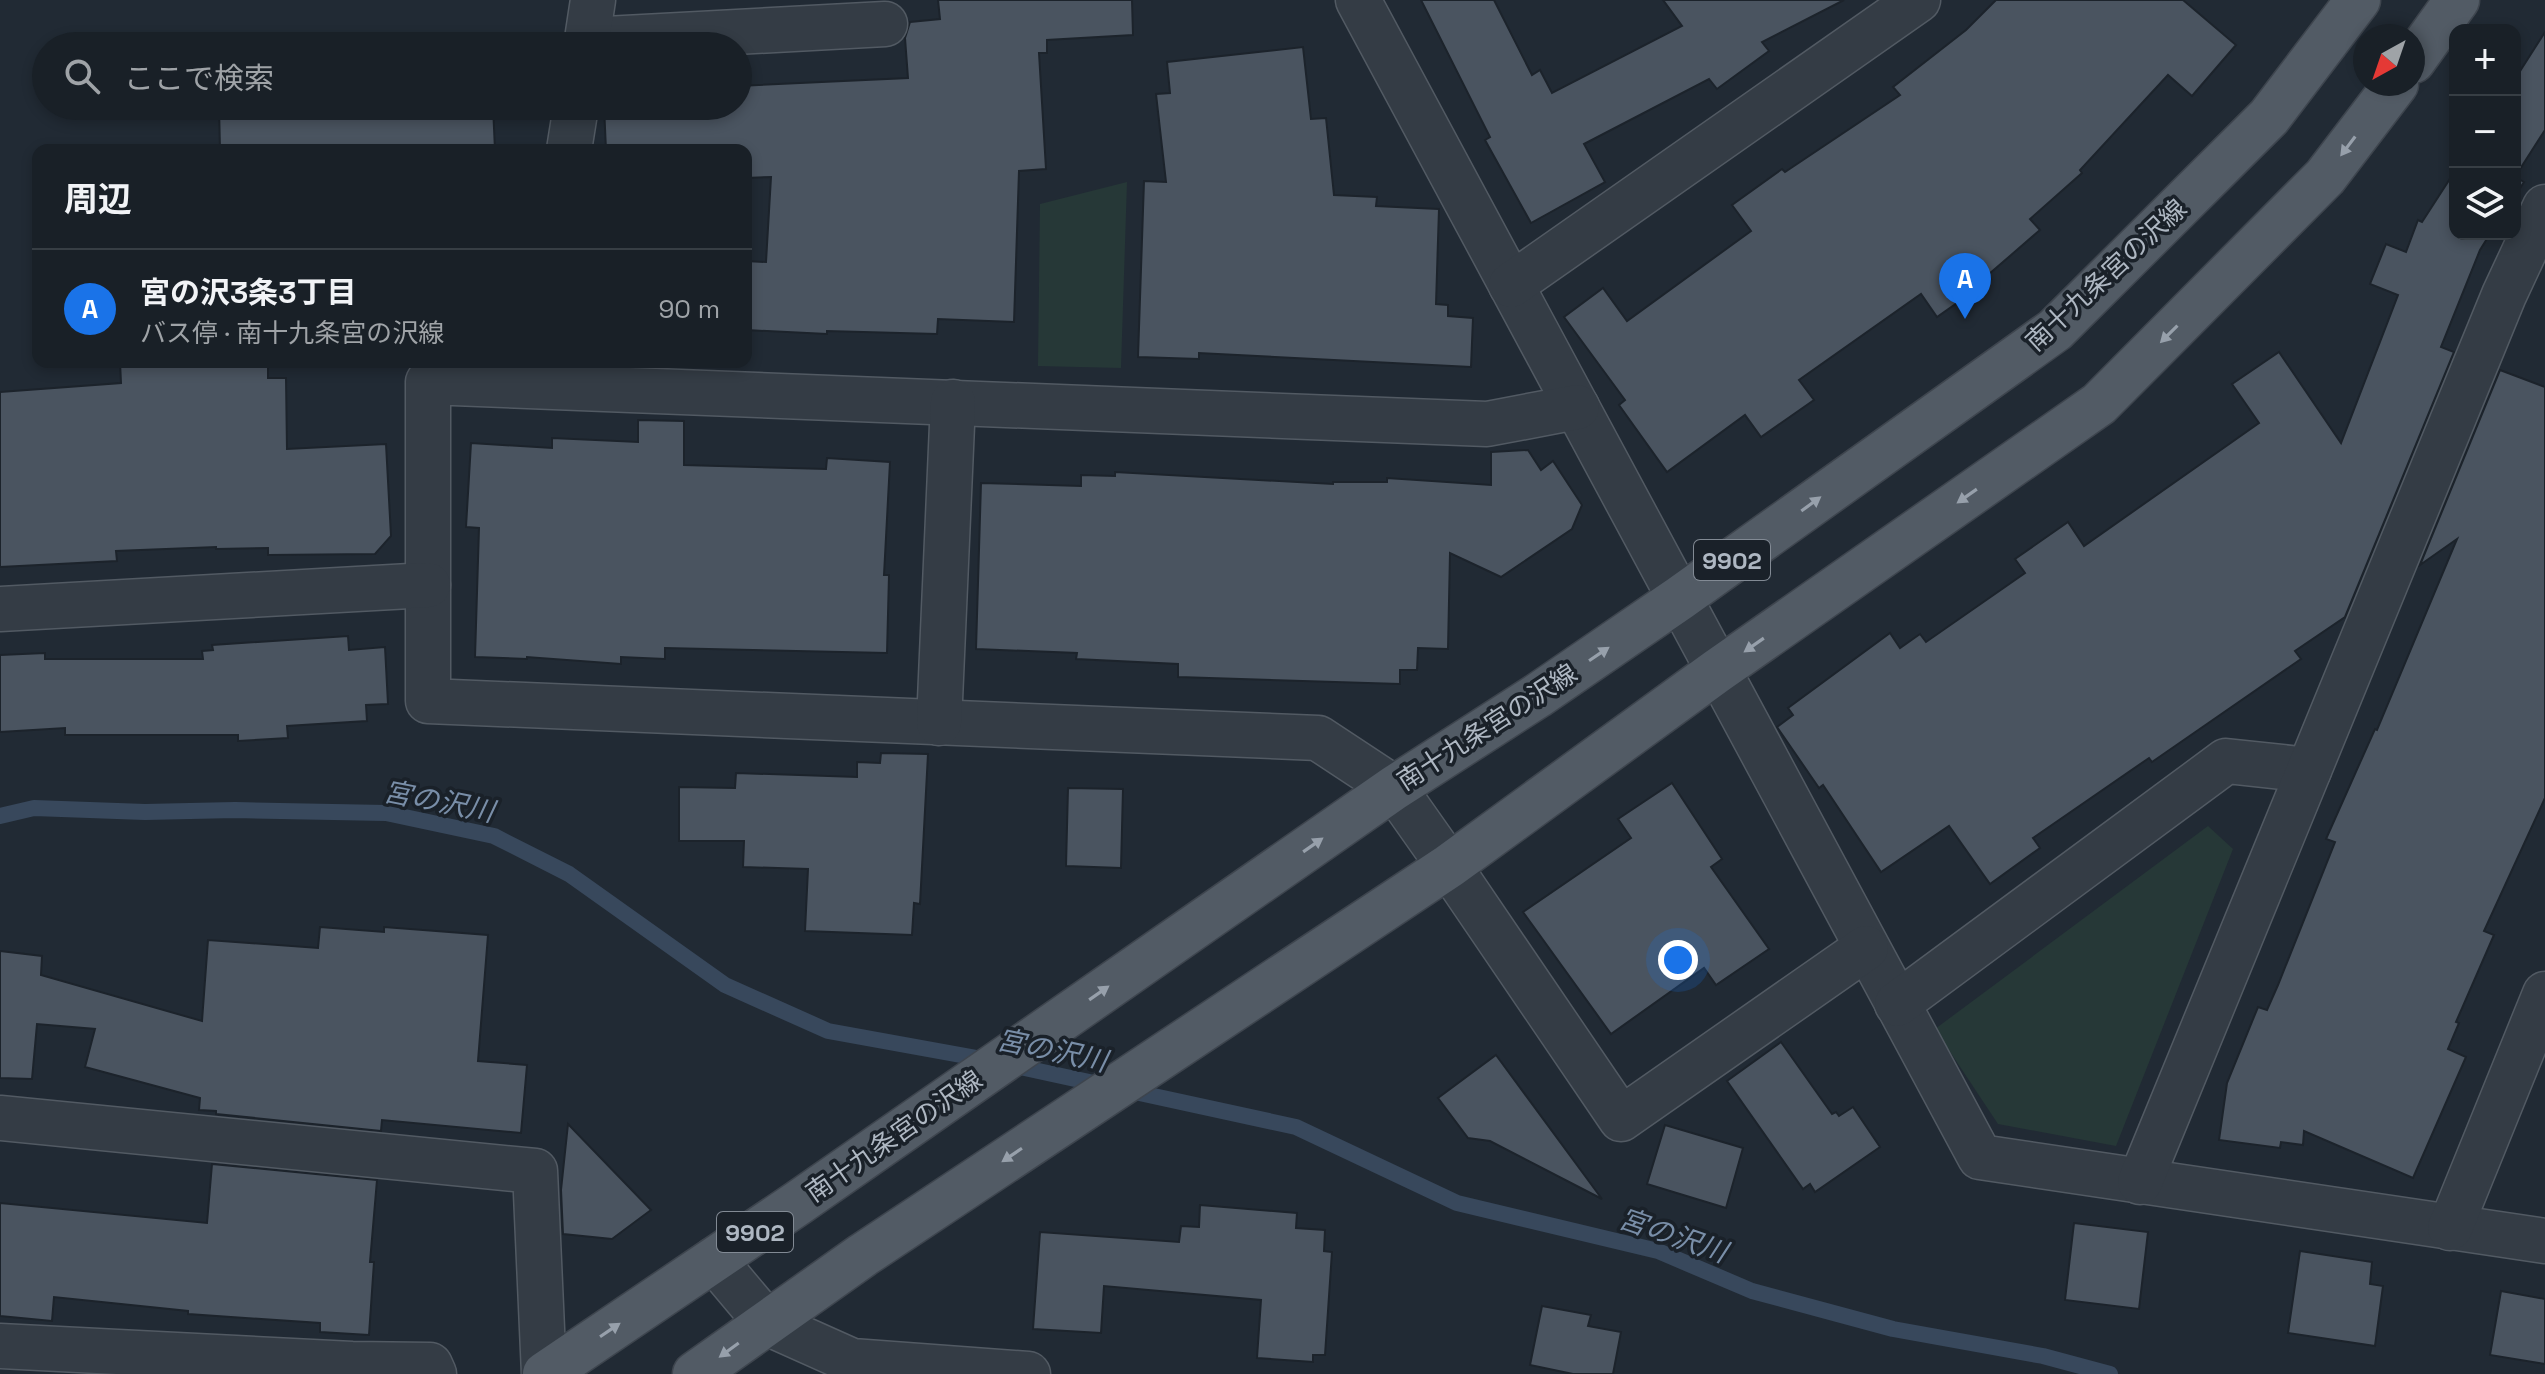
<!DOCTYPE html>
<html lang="ja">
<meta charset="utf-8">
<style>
:root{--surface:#192027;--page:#262d33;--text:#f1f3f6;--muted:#9fa3a7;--line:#373e44;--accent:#1a73e8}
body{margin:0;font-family:"Space Grotesk","Noto Sans JP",sans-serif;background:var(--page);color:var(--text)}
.controls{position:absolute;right:24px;top:24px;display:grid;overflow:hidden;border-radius:16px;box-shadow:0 4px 12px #0003}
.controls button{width:72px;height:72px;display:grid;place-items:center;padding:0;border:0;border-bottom:2px solid var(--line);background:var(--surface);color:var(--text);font:40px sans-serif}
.compass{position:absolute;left:2353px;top:24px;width:72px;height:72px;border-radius:50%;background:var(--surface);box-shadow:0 4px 12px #0003;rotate:220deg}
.you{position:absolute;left:1678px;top:960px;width:28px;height:28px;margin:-20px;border:6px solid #fff;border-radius:50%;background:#1a73e8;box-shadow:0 0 0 12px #1a73e833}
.badge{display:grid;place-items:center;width:52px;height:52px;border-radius:50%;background:var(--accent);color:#fff;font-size:26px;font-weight:700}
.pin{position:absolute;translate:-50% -66px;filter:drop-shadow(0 2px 4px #0008)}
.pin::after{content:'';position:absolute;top:42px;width:28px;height:24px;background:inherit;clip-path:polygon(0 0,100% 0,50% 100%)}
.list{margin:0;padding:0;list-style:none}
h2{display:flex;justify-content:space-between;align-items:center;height:104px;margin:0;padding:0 32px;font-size:34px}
h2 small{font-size:26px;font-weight:400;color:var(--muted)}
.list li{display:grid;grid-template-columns:52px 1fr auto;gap:24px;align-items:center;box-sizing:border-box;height:120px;padding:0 32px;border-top:2px solid var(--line)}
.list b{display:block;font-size:30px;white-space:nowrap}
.list p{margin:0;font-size:26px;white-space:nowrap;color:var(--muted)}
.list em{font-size:26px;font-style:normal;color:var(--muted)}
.icon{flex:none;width:44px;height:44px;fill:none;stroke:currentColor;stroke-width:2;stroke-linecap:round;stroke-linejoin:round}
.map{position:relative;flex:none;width:2545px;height:1374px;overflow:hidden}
.search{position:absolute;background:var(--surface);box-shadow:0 4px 12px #0003;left:32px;top:32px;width:720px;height:88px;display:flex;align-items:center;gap:20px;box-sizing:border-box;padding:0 28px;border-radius:44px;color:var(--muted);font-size:30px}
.panel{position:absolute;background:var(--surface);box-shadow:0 4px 12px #0003;left:32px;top:144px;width:720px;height:224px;border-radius:16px}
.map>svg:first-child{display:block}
.green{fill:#263837}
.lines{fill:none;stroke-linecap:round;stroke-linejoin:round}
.stream{stroke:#38485c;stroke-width:16}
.building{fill:#4a5460;stroke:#1c232b;stroke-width:2}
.minor-casing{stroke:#525a63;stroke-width:47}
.major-casing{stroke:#3e454e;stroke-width:47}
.minor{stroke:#343c45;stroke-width:44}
.major{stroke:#525b65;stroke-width:44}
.oneway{fill:#97a0ab}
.labels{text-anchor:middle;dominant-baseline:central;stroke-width:7;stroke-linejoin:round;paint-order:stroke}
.shield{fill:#1a2129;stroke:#828a94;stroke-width:2}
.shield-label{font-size:24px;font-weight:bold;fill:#aeb7c2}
.street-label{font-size:26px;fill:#aeb7c2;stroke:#1a2129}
.water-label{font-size:28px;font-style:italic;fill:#798ea8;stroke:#1a2129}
</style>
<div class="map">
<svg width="2545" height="1374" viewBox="0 0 2545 1374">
<rect width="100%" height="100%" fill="#212a34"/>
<g class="green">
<path d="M1127,182l-6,186 -83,-2 2,-162z"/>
<path d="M2208,826l25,23 -117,297 -118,-22 -63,-95z"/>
</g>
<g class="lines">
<g class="stream">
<path d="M0,816l34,-8 111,4 90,-2 151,3 108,23 75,38 156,111 103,46 160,29"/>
<path d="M1011,1065l285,62 161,76 201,48 94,40 141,38 150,27 67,18"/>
</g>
</g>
<g class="building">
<path d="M938,0h194l1,35 -86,5v13h-8l7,116 -27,2 -5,151 -76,-3 -1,15 -110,-3v3l-81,-4v-69l20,1 5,-85 -25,1v-28h-140l-2,-44h134v-20l170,-8 -3,-40 5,-16 30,-3z"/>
<path d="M1421,0h73l38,75 8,-5 12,23 130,-67 -19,-26h181l-82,42 7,9 -52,38 -8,-10 -125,65 21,38 -74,41 -46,-83 5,-3z"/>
<path d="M1996,0h187l53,45 -44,51 -24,-21 -88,95 2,3 -52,46 10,11 -52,45 3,4 -54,38 -16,-23 -122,86 15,20 -53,37 -16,-22 -78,57 -48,-67 6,-5 -61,-83 39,-29 24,33 124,-90 -19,-26 50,-36 3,3 115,-77 -7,-8 73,-57z"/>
<path d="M2545,32v98l-30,47 9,5 -9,14v-117z"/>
<path d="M1303,47l8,72 15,-1 8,77 43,2 -1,9 63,3 -3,95 12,1v11l25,2 -2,49 -272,-14v6l-61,-2 6,-176 22,1 -10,-88 14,-1 -3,-31z"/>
<path d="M219,106h274l2,44h-275z"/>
<path d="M2455,171v63h35l-10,16 -39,97 13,5 -109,265 -50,34 6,8 -149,103 -3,-4 -116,80 7,10 -50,36 -41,-58 -68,46 -58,-87 -4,3 -42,-61 16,-12 -5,-7 102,-75 10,15 20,-14 6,8 99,-69 -10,-14 53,-37 16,24 175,-123 -27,-39 47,-32 62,91 57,-148 -28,-11 16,-40 20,8 12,-32 4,2z"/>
<path d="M120,362h148v16h18l1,71 99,-5 5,92 -16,18 -107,1v-7l-52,1v-2l-100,4 1,10 -117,6v-175l121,-9z"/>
<path d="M2500,370l45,17v411l-61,133 10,4 -38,87 3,1 -11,26 18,8 -53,121 -109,-47 -1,14 -22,-3 -1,6 -61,-8 8,-57 31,-76 9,3 11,-25 57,-143 -9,-3 49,-110 2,1 80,-191 -37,26z"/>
<path d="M638,420l46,1v44l142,4 1,-11 63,4 -6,113h5l-2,78 -222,-5v11l-44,-2v7l-94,-7v2l-52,-2 4,-129 -13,-1 5,-84 81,5v-10l86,4z"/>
<path d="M1528,450l13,20 12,-9 29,44 -10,24 -71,48 -51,-24 -2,96 -30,-1 -1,22h-17v14l-222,-7v-13l-102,-5 1,-6 -101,-4 5,-166 100,3v-11l34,1v-4l218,12v-2h54v-4l104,7v-33z"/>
<path d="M348,636l1,14 36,-3 3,57 -22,1 1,16 -80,5 1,12 -50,3v-6h-173v-7l-65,4v-77l45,-2v6h158l-1,-8 11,-1 -1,-5z"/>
<path d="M881,753l47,1 -8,150 -6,-1 -2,32 -107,-4 3,-62 -65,-2 1,-26h-65v-54l56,1 1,-15 121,4v-15l23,1z"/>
<path d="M1672,783l50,76 -11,8 58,82 -53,36 -12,-17 -93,66 -88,-122 108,-74 -13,-19z"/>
<path d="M1068,788l55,1 -2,79 -55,-2z"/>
<path d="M320,927l64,5v-5l104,8 -10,126 49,4 -6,68 -139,-13 -1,11 -165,-17v-3l-17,-1 1,-12 -115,-31 10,-38 -58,-5 -5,55 -32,-1v-127l42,5 -1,19 161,46 6,-81 110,8z"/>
<path d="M1781,1042l51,72 4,-2 3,4 14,-9 27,40 -65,45 -5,-8 -7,5 -76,-108z"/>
<path d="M1496,1055l106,144 -112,-58 -22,-3 -30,-40z"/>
<path d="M568,1124l83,86 -39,29 -49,-5 -2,-44z"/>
<path d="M1665,1125l78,23 -17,60 -79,-24z"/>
<path d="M212,1164l165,16 -7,82h4l-5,73 -49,-3v-9l-132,-9v-3l-134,-14 -2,24 -52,-5v-113l207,20z"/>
<path d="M1200,1205l97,8 -1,15 29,2 -1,21 8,1 -7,103h-12v7l-56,-4 4,-58 -157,-14 -3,47 -68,-4 7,-97 139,10 2,-16 18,1z"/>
<path d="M2074,1223l74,9 -9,77 -74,-9z"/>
<path d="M2300,1251l72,11 -2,22 13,2 -8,60 -87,-13z"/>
<path d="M2501,1291l44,8v65l-55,-9z"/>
<path d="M1542,1306l49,9 -3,11 33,6 -8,42h-40l-43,-9z"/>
</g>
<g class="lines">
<g class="minor-casing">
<g id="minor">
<path d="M1358,0l622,1157 565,84"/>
<path d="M587,40l298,-16"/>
<path d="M586,46l7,-46"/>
<path d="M569,150l7,-44"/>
<path d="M1511,285l407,-285"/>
<path d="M1577,407l-90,17 -1059,-42v319l890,37 76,50 55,78 172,253 245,-171"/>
<path d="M0,609l428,-24"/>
<path d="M939,723l14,-321"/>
<path d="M1897,1004l329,-243 83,9"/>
<path d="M0,1118l535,53 9,203"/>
<path d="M2140,1182l364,-887 41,-88"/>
<path d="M2450,1228l95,-234"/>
<path d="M714,1260l53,63 85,38 176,13"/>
<path d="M0,1346l352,18 78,1 4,9"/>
</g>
</g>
<g class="major-casing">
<g id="major">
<path d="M2413,61l44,-61"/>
<path d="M545,1374l253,-171 596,-415 143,-92 143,-98 375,-268 214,-213 89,-117"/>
<path d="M695,1374l168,-119 586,-389 268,-195 382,-267 226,-227 71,-93"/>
</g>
</g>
<use href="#minor" class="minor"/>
<use href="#major" class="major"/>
</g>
<defs><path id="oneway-solid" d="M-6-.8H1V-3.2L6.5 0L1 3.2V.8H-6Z" transform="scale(2)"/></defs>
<g class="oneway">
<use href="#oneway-solid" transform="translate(2348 146) rotate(127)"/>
<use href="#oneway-solid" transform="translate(2169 334) rotate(135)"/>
<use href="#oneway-solid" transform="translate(1967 496) rotate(145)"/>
<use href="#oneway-solid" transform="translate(1811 504) rotate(-36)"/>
<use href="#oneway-solid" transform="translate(1754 645) rotate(145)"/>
<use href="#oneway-solid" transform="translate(1599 654) rotate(-34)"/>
<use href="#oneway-solid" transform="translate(1313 845) rotate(-35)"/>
<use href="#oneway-solid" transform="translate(1099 993) rotate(-35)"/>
<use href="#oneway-solid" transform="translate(1012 1155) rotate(146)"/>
<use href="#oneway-solid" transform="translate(610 1330) rotate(-34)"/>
<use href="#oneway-solid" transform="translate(729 1350) rotate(144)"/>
</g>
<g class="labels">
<g class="shield">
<rect x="1694" y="540" width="76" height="40" rx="6"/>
<rect x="717" y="1212" width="76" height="40" rx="6"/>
</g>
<g class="shield-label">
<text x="1732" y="560">9902</text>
<text x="755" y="1232">9902</text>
</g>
<g class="street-label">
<text transform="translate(2106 275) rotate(-43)">南十九条宮の沢線</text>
<text transform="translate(1487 727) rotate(-33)">南十九条宮の沢線</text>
<text transform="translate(894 1136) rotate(-35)">南十九条宮の沢線</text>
</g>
<g class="water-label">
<text transform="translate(439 801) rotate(11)">宮の沢川</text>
<text transform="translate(1052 1050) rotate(12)">宮の沢川</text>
<text transform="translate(1673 1235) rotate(19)">宮の沢川</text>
</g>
</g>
</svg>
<div class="controls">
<button>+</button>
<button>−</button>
<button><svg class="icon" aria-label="layers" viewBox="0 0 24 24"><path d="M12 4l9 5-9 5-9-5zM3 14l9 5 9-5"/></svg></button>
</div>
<svg class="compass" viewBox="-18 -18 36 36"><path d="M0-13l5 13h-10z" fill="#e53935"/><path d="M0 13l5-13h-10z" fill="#9fa3a7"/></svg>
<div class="you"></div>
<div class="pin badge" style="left:1965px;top:319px">A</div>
<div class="search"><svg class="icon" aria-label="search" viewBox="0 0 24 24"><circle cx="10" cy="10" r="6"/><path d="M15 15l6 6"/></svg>ここで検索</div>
<section class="panel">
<h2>周辺<small></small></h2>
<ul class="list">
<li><span class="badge">A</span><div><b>宮の沢3条3丁目</b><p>バス停 · 南十九条宮の沢線</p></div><em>90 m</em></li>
</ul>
</section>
</div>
